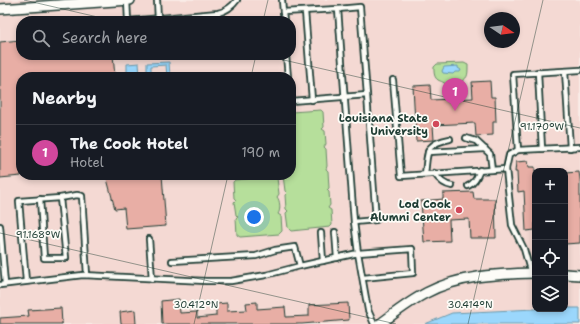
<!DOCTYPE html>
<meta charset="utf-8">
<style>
:root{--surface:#171b24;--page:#20242c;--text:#f1f3f6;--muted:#9ea1a6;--line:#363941;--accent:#0b8043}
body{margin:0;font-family:"Shantell Sans",sans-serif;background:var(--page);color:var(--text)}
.controls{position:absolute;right:12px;bottom:12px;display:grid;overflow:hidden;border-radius:8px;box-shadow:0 2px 6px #0003}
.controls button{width:36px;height:36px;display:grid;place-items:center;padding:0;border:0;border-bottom:1px solid var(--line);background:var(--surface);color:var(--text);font:20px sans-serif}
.compass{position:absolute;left:484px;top:12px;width:36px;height:36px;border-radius:50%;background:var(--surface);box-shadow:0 2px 6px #0003;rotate:103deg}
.you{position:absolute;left:254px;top:217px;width:14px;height:14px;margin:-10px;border:3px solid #fff;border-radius:50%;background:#1a73e8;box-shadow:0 0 0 6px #1a73e833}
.badge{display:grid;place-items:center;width:26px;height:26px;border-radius:50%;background:var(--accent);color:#fff;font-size:13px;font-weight:700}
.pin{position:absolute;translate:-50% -33px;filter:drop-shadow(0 1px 2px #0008)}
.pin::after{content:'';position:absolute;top:21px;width:14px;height:12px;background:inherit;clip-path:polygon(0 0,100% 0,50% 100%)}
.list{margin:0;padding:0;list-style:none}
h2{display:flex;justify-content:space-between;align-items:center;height:52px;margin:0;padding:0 16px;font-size:17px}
h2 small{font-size:13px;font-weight:400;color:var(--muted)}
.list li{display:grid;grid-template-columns:26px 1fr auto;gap:12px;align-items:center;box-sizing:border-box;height:56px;padding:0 16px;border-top:1px solid var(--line)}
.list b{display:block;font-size:15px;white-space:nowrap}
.list p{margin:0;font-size:13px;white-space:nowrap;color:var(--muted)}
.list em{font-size:13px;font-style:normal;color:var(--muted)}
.icon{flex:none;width:22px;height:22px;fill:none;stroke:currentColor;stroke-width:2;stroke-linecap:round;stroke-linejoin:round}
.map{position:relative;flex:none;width:580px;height:324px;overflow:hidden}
.search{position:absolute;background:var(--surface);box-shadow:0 2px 6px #0003;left:16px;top:16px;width:280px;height:44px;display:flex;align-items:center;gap:10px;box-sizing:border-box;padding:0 14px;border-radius:16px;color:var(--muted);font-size:15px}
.panel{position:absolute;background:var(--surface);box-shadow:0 2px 6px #0003;left:16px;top:72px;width:280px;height:108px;border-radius:16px}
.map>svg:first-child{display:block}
.built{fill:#f4d9d3;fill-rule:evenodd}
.green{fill:#b6df9b;stroke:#6a8e68}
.water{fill:#9bd7fc;stroke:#6999ac}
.building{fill:#e8aea5;stroke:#1f3d34}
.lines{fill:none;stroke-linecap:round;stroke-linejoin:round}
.service-casing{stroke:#1f3d34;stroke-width:8}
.minor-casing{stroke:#1f3d34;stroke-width:12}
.service{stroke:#fdfcf7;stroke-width:4.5}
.minor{stroke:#fdfcf7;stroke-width:9}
.ticks{fill:none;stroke:#1f3d34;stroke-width:1;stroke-opacity:0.45}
.poi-dot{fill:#d1495b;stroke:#fdfcf7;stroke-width:1.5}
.labels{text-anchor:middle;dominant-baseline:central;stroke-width:3.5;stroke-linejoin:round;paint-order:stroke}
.poi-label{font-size:11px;font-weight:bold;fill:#1f3d34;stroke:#fdfcf7;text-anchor:end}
.ticks-label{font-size:10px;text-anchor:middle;fill:#1f3d34;stroke:#fdfcf7;stroke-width:3.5;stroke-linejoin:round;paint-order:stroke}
</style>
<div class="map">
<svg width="580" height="324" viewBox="0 0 580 324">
<rect width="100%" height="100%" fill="#f9ece7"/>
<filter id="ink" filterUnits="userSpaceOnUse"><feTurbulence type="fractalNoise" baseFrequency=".025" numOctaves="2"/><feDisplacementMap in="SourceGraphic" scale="8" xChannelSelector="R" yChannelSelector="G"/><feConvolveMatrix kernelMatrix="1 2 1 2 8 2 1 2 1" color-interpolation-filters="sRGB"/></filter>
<g filter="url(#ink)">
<path class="built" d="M0,0h580v308h-15v-137h-30v138l-83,4 -27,11h-425zM490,18h24v24h-24zM21,21h270v34h-270zM21,77h270v98h-270z"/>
<g class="green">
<path d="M464,63l4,2c0,12 0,13 -10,18l-1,4 -9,1c-4,-11 -15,-2 -14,-21l3,-3z"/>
<path d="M321,110l2,2 1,15 -2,2 3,2 1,13 -2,3 2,2 1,17 -1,3 2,2 1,17 -2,2 2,2 1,13 -2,3 3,2 1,15 -2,2 -39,4 -3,-3 -2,-15 2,-2 -2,-2 -1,-14 2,-2 -2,-2 -2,-16h8v-63z"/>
<path d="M275,176l2,2 2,16 -2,3c3,3 4,13 1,17l3,2 1,15 -3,3 -39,3 -3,-2 -1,-16 2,-2 -2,-2 -2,-13 2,-2 -2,-2 -1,-16 2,-2z"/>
</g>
<g class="water">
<path d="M169,62l1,14h4v1h-7l-1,-12 -15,1v11h-4v-14z"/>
<path d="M139,63l1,14h-13v-13z"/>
<path d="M458,66v2l3,2 -1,2h-5l-2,2 -10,-1 -1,-2 2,-4z"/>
<path d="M565,308h15v16h-155l27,-11 83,-4h30z"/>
</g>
<g class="building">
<path d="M21,40v15h92l2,22h-94v99l-21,2v-136z"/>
<path d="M490,81l1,16h4l1,25h-3v13l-17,1 -1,-13 -42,2 1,15 -18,1 -3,-55 17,-1 1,15 42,-2 -1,-16z"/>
<path d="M528,161l1,6h6v63l-9,1 -2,-40 -6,1 -1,-20h-2l1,-10z"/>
<path d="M579,172l1,7v64l-15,1v-71z"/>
<path d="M106,175h56l4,51 -40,3 -2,-21 -9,1z"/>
<path d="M473,192l1,7h21l1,39h-26l-1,-19 -20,1 1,21 -26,1 -3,-41 22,-2v-6z"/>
<path d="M179,299l1,14 17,-1v6l19,-2v-12l11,-1v8l20,-1 -1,-7 11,-1v7l28,-2 1,10 23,-1v-11l39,-2 1,17 -47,4h-140l-1,-23z"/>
<path d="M61,308l1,16h-62v-6l29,-2 -1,-6z"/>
<path d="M135,310l1,14h-15l-1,-12z"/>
</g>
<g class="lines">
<g class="service-casing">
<g id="service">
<path d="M127,0l1,21"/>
<path d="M157,0l1,19"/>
<path d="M282,0l1,12"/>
<path d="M338,9l22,-2 7,88"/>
<path d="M305,11l7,89"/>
<path d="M128,21l90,-8c8,-2 14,-6 19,-13"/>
<path d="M284,21l-1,-9 55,-3 16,213 4,31 54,-4 1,24 -50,5"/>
<path d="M286,55l2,22"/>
<path d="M565,71l5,77"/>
<path d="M538,72l4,77"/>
<path d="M393,80l8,96 105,-7 6,56 12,24 7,25"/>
<path d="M291,101l76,-6 9,125 -22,2"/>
<path d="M466,138l10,3 14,13 2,16"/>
<path d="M518,150l-5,-76 67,-4"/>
<path d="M428,152l57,-3"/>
<path d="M506,169l3,-14 9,-5 62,-3"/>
<path d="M434,173c5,7 10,12 18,13"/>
<path d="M425,174c3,-22 -1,-30 25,-35"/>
<path d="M468,186c7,-3 9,-9 12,-16"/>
<path d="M40,199l4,59h22l-6,-60"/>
<path d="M0,226l5,58"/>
<path d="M335,232l2,26"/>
<path d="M321,233l2,28"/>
<path d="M149,239l3,40"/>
<path d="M172,261l84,-5 19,-6 20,-3 5,19"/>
<path d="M26,281l-7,-80 41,-3 17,-3 5,1 5,79"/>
<path d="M0,285l83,-10 123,6h25l35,-6 34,-9 58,-13 10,57 6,14"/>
</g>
</g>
<g class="minor-casing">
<g id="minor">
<path d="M0,9l130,-9"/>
<path d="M565,274l15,1"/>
<path d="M380,324c15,-11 30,-23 46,-31 34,-18 72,-19 109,-20"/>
</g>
</g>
<use href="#service" class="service"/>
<use href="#minor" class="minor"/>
</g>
</g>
<path class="ticks" d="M24,0l91,21M263,21l5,-21M262,55l318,73M251,77l5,-22M0,233l396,91M194,324l34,-149M468,324l75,-324"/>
<g class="poi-dot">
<circle cx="436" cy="124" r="4"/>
<circle cx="459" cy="210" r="4"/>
</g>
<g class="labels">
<g class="poi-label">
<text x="428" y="118">Louisiana State<tspan x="428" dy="13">University</tspan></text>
<text x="451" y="204">Lod Cook<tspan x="451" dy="13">Alumni Center</tspan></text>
</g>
</g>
<g class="ticks-label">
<text x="542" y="130">91.170°W</text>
<text x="38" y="238">91.168°W</text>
<text x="196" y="308">30.412°N</text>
<text x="470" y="308">30.414°N</text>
</g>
</svg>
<div class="controls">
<button>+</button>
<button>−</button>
<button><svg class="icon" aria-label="locate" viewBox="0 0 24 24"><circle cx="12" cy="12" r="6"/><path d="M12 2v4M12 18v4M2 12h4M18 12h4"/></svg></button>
<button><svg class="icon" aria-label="layers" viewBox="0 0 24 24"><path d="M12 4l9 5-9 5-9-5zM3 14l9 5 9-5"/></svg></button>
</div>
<svg class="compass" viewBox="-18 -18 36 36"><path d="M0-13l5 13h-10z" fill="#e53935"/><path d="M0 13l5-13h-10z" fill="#9ea1a6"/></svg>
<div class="you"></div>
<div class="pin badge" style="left:455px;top:111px;background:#d1479c">1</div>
<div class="search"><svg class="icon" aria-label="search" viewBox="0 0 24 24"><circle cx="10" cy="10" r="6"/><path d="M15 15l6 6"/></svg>Search here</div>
<section class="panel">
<h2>Nearby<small></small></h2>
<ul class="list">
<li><span class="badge" style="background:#d1479c">1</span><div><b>The Cook Hotel</b><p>Hotel</p></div><em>190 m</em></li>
</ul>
</section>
</div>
